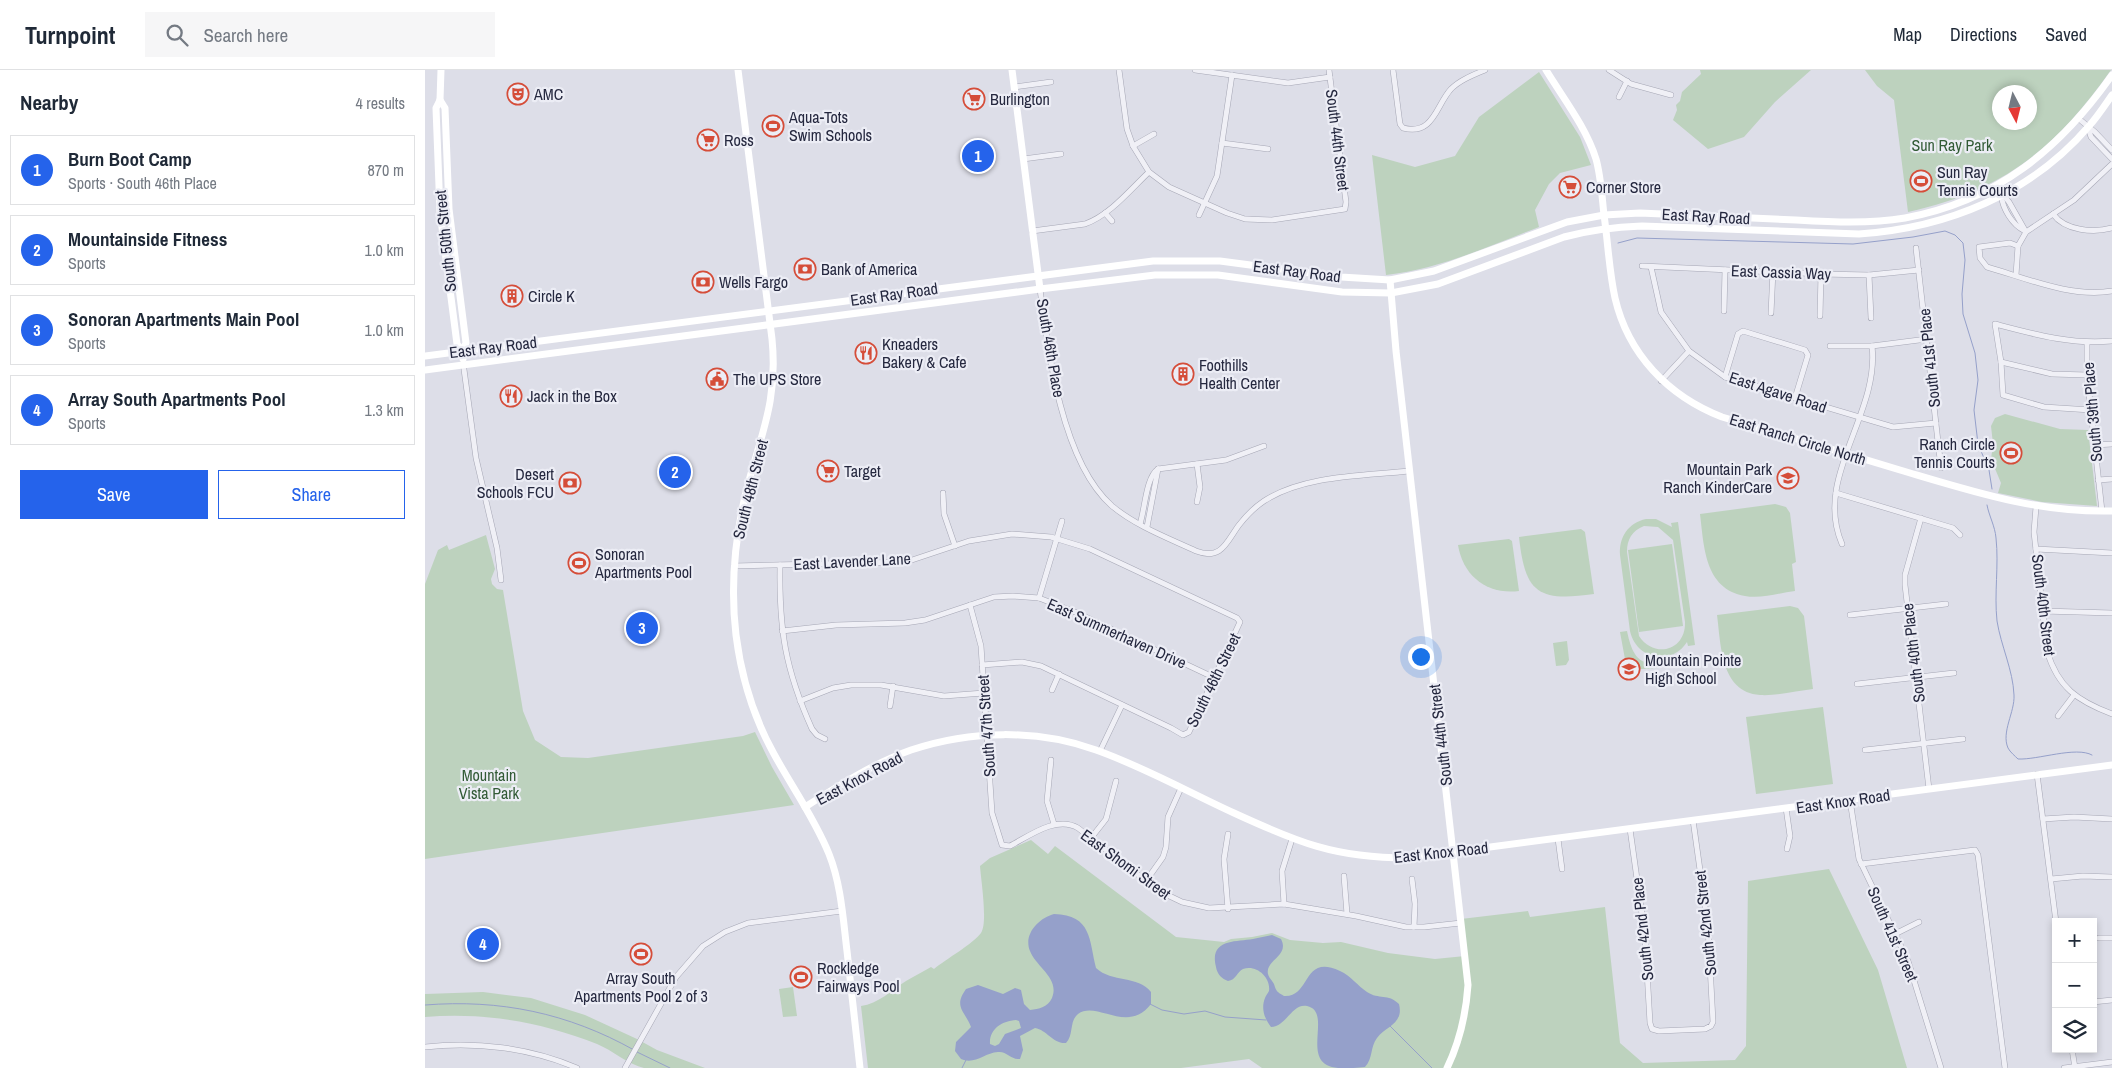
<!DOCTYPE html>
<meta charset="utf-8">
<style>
:root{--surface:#fff;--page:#f6f6f7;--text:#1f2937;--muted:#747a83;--line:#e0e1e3;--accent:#2563eb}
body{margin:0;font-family:"Archivo Narrow",sans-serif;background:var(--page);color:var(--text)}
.controls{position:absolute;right:15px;bottom:15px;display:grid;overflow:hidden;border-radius:0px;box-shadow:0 2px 8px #0003}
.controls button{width:45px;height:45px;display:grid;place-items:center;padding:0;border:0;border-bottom:1px solid var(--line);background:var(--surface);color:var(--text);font:25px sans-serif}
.compass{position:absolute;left:1567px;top:15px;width:45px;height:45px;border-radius:50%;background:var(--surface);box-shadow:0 2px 8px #0003;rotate:173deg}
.you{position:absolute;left:995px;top:586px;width:18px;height:18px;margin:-12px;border:4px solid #fff;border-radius:50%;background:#1a73e8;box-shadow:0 0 0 8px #1a73e833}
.badge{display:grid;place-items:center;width:32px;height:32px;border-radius:50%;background:var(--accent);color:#fff;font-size:16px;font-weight:700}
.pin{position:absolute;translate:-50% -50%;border:2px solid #fff;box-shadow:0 1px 5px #0006}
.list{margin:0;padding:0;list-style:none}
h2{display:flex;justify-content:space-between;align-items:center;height:65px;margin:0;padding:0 20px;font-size:21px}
h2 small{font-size:16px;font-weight:400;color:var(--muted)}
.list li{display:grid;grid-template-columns:32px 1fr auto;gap:15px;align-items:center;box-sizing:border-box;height:70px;margin:0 10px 10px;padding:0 10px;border:1px solid var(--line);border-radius:0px}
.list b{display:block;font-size:19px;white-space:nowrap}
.list p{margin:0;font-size:16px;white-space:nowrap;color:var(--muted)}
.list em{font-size:16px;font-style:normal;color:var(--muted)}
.actions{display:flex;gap:10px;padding:15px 20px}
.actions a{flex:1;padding:11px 0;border:1px solid var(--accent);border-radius:0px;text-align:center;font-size:18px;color:var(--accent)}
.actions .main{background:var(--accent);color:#fff}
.icon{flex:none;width:28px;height:28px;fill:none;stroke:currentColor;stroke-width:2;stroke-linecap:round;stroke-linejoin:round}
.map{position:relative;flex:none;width:1687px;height:998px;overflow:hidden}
header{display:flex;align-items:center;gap:30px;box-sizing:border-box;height:70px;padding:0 25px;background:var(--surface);border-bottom:1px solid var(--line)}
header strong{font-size:24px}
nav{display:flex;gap:28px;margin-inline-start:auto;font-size:18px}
.search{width:350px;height:45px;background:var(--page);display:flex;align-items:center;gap:12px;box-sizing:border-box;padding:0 18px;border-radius:0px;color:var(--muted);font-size:19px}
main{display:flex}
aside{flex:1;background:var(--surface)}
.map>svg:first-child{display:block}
.green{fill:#bdd2be;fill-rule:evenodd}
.water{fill:#95a0ca;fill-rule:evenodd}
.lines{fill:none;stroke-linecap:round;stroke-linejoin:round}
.stream{stroke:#95a0ca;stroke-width:1}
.street-casing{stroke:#a6a7b5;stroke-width:6}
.street{stroke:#f0f0f6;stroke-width:5}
.secondary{stroke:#fff;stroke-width:7}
.labels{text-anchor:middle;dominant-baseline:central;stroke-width:4.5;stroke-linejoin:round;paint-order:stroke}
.poi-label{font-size:16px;fill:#25283f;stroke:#ecedf5;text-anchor:start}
.street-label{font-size:16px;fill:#25283f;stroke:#ecedf5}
.park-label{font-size:16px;fill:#325b36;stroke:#ecedf5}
</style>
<header>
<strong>Turnpoint</strong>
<div class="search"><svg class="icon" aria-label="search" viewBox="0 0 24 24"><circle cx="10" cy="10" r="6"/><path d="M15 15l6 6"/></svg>Search here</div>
<nav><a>Map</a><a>Directions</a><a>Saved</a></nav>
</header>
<main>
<aside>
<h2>Nearby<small>4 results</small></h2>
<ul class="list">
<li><span class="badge">1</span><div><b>Burn Boot Camp</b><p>Sports · South 46th Place</p></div><em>870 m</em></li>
<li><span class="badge">2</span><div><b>Mountainside Fitness</b><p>Sports</p></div><em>1.0 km</em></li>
<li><span class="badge">3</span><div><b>Sonoran Apartments Main Pool</b><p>Sports</p></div><em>1.0 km</em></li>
<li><span class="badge">4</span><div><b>Array South Apartments Pool</b><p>Sports</p></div><em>1.3 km</em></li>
</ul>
<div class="actions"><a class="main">Save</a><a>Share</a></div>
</aside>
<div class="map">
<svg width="1687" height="998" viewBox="0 0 1687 998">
<rect width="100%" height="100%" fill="#dddee8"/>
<g class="green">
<path d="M1275,0h111l-36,32 -31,35 -36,12 -35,-29 4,-10 -1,-5 4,-4 2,-9 19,-18z"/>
<path d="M1440,0h246c-56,79 -108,121 -203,142l-14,-112 -17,-14zM1574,22h30v30h-30z"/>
<path d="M1114,2l41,65 11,28 -31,8 -11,11 -14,26 4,17c-50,19 -99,42 -153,48l-14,-120 43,12 40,-11 24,-39z"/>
<path d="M1580,344l55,15 28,1 9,76 -55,-4 -44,-9 3,-10 -10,-24 2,-15 -2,-18 4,-8z"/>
<path d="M1350,434l11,3 4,6 6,49 -4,2 3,27c-16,2 -34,8 -50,5 -41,-7 -41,-51 -45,-82z"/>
<path d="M1221,449h10l16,8 -1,-4 7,-1 17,123 -7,1 -1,-4c-16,25 -51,17 -57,-11l-10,-76c-1,-18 8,-32 26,-36zM1219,456l14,1 15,13 12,82c1,29 -31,37 -46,14l-12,-84c0,-13 5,-21 17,-26z"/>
<path d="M1156,459l4,3 9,62c-56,8 -69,-1 -75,-57z"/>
<path d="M61,465l9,34 -4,10 1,5 5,5 6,1 20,121 12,29 26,17 27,1 155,-22 12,-4 17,35 22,38 -369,54v-275l13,-34 9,-5 2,5z"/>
<path d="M1084,469l3,2 7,50c-32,4 -56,-15 -61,-46z"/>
<path d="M1247,474l11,82 -44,6 -11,-82z"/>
<path d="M1365,536l8,2 6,8 9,73c-17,2 -36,7 -53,6 -40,-3 -39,-51 -43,-80z"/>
<path d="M1202,561c3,14 8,35 27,31l3,6 -30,2 -7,-38z"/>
<path d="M1142,571l2,19 -3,5 -10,1 -3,-23z"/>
<path d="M1398,637l10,77 -77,10 -10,-77z"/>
<path d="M606,770l17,14 7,-8 121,91 48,5 7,-3 21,-2 20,-4 18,7 33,3 18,-1 47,11 47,6 30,-3 -4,-37 67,-8 2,6 75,-10 15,136 23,20 92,-3 11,-14 2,-165 81,-12 49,101 29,98h-645l-13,-9 -68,9h-313l-7,-62c17,-2 31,-16 45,-25 8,-5 17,-9 25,-14l3,2c12,-10 39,-25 47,-36 7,-10 0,-53 -1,-67l10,-8z"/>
<path d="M368,917l4,29 -14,1 -4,-28z"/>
<path d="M58,922l48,6 54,17 52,24 20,11 48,18c-16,0 -46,0 -61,0 -15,-3 -32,-18 -47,-24 -56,-22 -113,-32 -172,-27v-23z"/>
</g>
<g class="water">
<path d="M629,844c38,1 35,26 42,54 16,15 42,7 55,24v12c-24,31 -54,-4 -73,10 -9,7 -4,21 -12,29 -13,1 -19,-13 -31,-15l-15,8 3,14 -3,9c-9,1 -13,-8 -22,-7 -14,1 -23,13 -37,7l-6,-8 1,-9 15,-15c-6,-16 -18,-20 -5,-38l12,-4 25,9 12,-6 6,2 3,14 6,6c9,-1 18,-3 22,-12 8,-20 -16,-31 -22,-47 -7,-17 9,-33 24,-37zM591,950l3,1 2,7 -16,6 -6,10 -4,2 -5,-2c-1,-15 12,-23 26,-24z"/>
<path d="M847,865l9,4c9,17 -16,21 -13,35 1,4 4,6 6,10 2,7 3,8 10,12 27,2 18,-43 56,-25 11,5 18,15 27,21 12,8 21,1 32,12 5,20 -13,22 -22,34 -7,9 -4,21 -12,29 -7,1 -16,1 -23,1 -47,0 -7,-56 -35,-62 -15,-3 -21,21 -36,21 -7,-9 -10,-19 -6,-29 1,-3 3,-5 4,-7 2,-14 -13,-27 -26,-22 -6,3 -7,11 -15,12 -6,-2 -11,-7 -12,-14 -7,-28 19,-25 37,-28 6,-1 13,-3 19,-4z"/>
</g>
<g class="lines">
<g class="stream">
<path d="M1193,173l19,-5 216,6 60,-7 32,-6 10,4 8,8 2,17 -3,34 1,20 12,39 3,27 -4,30 4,34 11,26 3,19"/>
<path d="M1562,435c2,11 8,21 9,33 3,28 -2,55 1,83 4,25 16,49 17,74 1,17 -13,37 -6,53 2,4 7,8 10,11 20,1 58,-13 74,-4"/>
<path d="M725,934l12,6 22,4 21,-3 20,6 41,3"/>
<path d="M0,935c75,-6 143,8 209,45"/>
<path d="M965,956l42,42"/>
<path d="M212,982l33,16"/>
<path d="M537,998l4,-8"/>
</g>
<g class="street-casing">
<g id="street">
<path d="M694,0l8,59 6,17 16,26"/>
<path d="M770,0l93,13 42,-6"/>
<path d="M968,0l7,54 3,4c31,8 33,-23 48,-39 9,-9 22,-14 34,-19"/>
<path d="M1184,0l22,14 40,11"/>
<path d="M589,17l37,-5"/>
<path d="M1194,27l8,-16"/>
<path d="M1654,49l16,13 17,18"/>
<path d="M1663,58l3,9 21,22"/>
<path d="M797,73l46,6"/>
<path d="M708,76l21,-12"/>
<path d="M598,89l38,-5"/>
<path d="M1571,116l13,16 17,30"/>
<path d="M1576,125c2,14 11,30 24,36"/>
<path d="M680,143l7,8"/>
<path d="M1628,144c12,17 41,19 59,14"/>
<path d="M774,145l18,-39 15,-101"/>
<path d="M607,161l53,-7c25,-9 45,-34 64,-52l20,15 58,26 18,6 27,1 73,-11 1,-7 -17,-132"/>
<path d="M1593,176l-8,-3 -31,4 1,11 7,9c39,11 84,31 125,24"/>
<path d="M1491,178l25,220"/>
<path d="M1217,196l179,8 48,1 50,-5"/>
<path d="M1226,197l10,45 28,39 36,26 168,50 43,-4"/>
<path d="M1444,205l2,43"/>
<path d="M1591,205l2,-29 8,-14 48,-32 38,-36"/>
<path d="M615,219c8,63 22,173 72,217 24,20 56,32 84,45 26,10 31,-10 43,-26 7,-9 16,-18 25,-24 40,-26 99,-25 145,-30"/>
<path d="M1299,241l1,-41"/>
<path d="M1346,243l2,-42"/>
<path d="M1395,246l1,-42"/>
<path d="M1662,272v33l15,136"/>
<path d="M1405,276h42l55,-7"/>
<path d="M38,292l13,96 21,90 4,32"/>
<path d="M1576,292l51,12 35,1"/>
<path d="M1300,307l13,-43 5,-3 62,19 3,5 -13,43"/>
<path d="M1236,311l28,-30"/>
<path d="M1666,340l-47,-3 -41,-12 -2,-33 -6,-38c38,10 77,21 117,17"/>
<path d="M1670,375l17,-1"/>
<path d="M733,399l68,-9 38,-14"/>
<path d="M1673,410l14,-1"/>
<path d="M518,423l1,21 11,32"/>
<path d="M1411,423l117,35 7,7"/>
<path d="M772,432l3,-15 -3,-23"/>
<path d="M1611,437l-2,25 13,119c11,37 31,50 65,63"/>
<path d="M1496,448l-16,57v10l24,204"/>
<path d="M715,454c5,-15 6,-47 18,-55"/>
<path d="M722,457l11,-58"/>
<path d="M1417,474c-29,-67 38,-130 30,-198"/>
<path d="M1611,479l76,4"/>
<path d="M355,495c-1,64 5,104 32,164l5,6 8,4"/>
<path d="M309,496l172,-4 63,-21 43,-7 39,3 39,12 147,69 3,4 -51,110 -6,3 -12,-7 -130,-62 -19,-4 -40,3"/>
<path d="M614,528l23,-77"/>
<path d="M545,535l11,41 11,167 10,32 8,1c19,-10 47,-31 68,-18l81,63 23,11 27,6 75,-4 72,12 50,11h18l37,-4"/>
<path d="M1618,541l69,2"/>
<path d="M1425,545l96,-11"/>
<path d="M357,561l54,-6 69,-2 20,-3 69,-23 19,-1 26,2 36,14 140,66"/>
<path d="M1432,614l97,-11"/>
<path d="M627,620l7,-16"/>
<path d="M375,631l33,-13 18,-3h30l63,11 40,-3"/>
<path d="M465,636l3,-20"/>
<path d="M1633,646l16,-21"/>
<path d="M1440,680l98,-11"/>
<path d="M675,681l22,-46"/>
<path d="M626,690l-4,41 7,23"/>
<path d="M1612,704l19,148"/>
<path d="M1425,730l9,59 49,102 33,107"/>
<path d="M1361,738l4,28 -3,13"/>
<path d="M1618,749l31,-2 38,2"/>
<path d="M1205,759l15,107 5,87 2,6 7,2 46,-2 6,-3 2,-4 -5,-95 -15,-107"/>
<path d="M803,764l-4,25 4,50"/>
<path d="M666,768l15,-19 10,-38"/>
<path d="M1133,769l4,30"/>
<path d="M1436,794l114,-14 3,5 27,213"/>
<path d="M919,806l3,38"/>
<path d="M987,809l3,25 -1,23"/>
<path d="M1626,809l32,-3 29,1"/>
<path d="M721,811l17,-24 3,-10 2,-30 13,-29"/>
<path d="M859,834l-2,-33 10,-32"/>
<path d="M1470,864l24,-12"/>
<path d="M1674,868h13"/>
<path d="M1668,932l19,-2"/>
<path d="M0,977c51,-6 105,1 152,21"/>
<path d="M1647,979l3,19"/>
<path d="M200,998l51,-91 27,-31 22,-14 23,-9 94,-12"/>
<path d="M1639,998l48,-6"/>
</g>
</g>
<use href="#street" class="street"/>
<g class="secondary">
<path d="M16,0l-1,30 -4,8 4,104 17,132 5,7 1,8"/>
<path d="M313,0l34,269c6,60 -10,93 -25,149 -12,48 -17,97 -11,147 5,40 18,83 38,119 18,33 41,65 55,100 12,30 14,64 18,97 4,39 9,78 13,117"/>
<path d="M587,0l28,219"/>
<path d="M1121,0c17,28 40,57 50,89 5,18 6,38 8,56 4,27 5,56 11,83 13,56 53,98 107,119 59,17 119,35 178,53 71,21 137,43 212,41"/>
<path d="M15,30l5,8 4,101 17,134 -4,8"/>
<path d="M965,210l6,71 72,634c-2,29 -8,56 -21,83"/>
<path d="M0,286l728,-95h67l121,16 49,3 44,-9 133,-49 37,-7 36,-2c52,2 104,5 156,7 36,2 73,4 109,-2 92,-17 155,-69 207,-143"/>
<path d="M0,300l615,-81 115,-14h63l124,17 49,1 47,-9 126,-47c26,-7 51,-10 78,-11l217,8c88,-6 172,-40 230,-108 9,-10 16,-21 23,-31"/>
<path d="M380,737c33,-21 69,-44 106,-57 59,-20 127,-21 185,0 48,17 92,42 138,63 63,29 101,45 173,45l705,-93"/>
</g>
</g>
<defs>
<g id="theatre-ring" transform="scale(1.125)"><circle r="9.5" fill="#ecedf5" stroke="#d54d39" stroke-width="1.5"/><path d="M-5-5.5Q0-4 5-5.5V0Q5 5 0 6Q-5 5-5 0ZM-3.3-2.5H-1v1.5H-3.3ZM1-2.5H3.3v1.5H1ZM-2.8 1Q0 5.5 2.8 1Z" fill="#d54d39"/></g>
<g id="supermarket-ring" transform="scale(1.125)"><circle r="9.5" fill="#ecedf5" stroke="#d54d39" stroke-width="1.5"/><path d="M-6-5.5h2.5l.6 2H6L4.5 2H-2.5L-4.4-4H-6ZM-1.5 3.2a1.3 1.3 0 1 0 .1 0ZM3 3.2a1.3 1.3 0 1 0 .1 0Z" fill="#d54d39"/></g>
<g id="stadium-ring" transform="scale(1.125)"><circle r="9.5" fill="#ecedf5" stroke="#d54d39" stroke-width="1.5"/><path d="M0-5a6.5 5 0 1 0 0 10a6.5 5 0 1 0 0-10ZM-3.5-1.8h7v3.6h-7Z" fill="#d54d39"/></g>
<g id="bank-ring" transform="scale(1.125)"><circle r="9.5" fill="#ecedf5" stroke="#d54d39" stroke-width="1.5"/><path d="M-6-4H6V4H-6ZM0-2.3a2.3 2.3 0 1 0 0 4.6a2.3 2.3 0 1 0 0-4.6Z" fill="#d54d39"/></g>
<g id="building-ring" transform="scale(1.125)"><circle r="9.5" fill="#ecedf5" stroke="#d54d39" stroke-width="1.5"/><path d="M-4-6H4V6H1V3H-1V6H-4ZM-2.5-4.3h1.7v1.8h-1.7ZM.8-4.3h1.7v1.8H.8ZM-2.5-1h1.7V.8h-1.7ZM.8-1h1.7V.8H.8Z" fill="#d54d39"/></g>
<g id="restaurant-ring" transform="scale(1.125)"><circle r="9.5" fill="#ecedf5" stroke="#d54d39" stroke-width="1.5"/><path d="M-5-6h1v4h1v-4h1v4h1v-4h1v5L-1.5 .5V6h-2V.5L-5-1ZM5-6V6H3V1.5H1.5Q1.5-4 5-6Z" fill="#d54d39"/></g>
<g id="civic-ring" transform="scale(1.125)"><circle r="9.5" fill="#ecedf5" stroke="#d54d39" stroke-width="1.5"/><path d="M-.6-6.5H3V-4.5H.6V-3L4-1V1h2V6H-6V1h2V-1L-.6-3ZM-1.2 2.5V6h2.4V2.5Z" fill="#d54d39"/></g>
<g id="school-ring" transform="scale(1.125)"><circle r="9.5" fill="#ecedf5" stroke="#d54d39" stroke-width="1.5"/><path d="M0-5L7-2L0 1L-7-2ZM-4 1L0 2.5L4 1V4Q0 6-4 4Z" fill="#d54d39"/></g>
</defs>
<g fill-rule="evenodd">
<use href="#theatre-ring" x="93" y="24"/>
<use href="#supermarket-ring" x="549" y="29"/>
<use href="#stadium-ring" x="348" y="56"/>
<use href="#supermarket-ring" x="283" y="70"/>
<use href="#stadium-ring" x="1496" y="111"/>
<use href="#supermarket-ring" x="1145" y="117"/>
<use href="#bank-ring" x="380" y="199"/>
<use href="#bank-ring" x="278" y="212"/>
<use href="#building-ring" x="87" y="226"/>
<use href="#restaurant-ring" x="441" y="283"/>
<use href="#building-ring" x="758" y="304"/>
<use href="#civic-ring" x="292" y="309"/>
<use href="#restaurant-ring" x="86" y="326"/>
<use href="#stadium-ring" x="1586" y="383"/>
<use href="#supermarket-ring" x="403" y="401"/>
<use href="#school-ring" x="1363" y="408"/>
<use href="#bank-ring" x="145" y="413"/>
<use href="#stadium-ring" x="154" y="493"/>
<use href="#school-ring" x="1204" y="599"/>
<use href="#stadium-ring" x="216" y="884"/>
<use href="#stadium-ring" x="376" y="907"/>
</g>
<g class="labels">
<g class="poi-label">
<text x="109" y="24">AMC</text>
<text x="565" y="29">Burlington</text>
<text x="364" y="47">Aqua-Tots<tspan x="364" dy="18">Swim Schools</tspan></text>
<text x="299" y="70">Ross</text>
<text x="1512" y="102">Sun Ray<tspan x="1512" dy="18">Tennis Courts</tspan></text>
<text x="1161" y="117">Corner Store</text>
<text x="396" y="199">Bank of America</text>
<text x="294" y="212">Wells Fargo</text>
<text x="103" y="226">Circle K</text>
<text x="457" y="274">Kneaders<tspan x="457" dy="18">Bakery &amp; Cafe</tspan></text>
<text x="774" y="295">Foothills<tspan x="774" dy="18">Health Center</tspan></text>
<text x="308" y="309">The UPS Store</text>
<text x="102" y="326">Jack in the Box</text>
<text x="1570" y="374" text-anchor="end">Ranch Circle<tspan x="1570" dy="18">Tennis Courts</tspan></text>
<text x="1347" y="399" text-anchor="end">Mountain Park<tspan x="1347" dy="18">Ranch KinderCare</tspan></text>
<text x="419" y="401">Target</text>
<text x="129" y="404" text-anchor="end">Desert<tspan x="129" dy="18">Schools FCU</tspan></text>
<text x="170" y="484">Sonoran<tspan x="170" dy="18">Apartments Pool</tspan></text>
<text x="1220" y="590">Mountain Pointe<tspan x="1220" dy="18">High School</tspan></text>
<text x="392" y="898">Rockledge<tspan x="392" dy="18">Fairways Pool</tspan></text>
<text x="216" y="908" text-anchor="middle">Array South<tspan x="216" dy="18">Apartments Pool 2 of 3</tspan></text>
</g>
<g class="street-label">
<text transform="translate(913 70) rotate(83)">South 44th Street</text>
<text transform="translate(1281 146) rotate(3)">East Ray Road</text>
<text transform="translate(20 171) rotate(-96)">South 50th Street</text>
<text transform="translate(872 201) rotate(7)">East Ray Road</text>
<text transform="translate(1356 202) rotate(2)">East Cassia Way</text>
<text transform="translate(469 224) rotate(-8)">East Ray Road</text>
<text transform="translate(68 277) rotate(-7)">East Ray Road</text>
<text transform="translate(626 278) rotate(80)">South 46th Place</text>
<text transform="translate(1504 288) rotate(-96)">South 41st Place</text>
<text transform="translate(1353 322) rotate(18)">East Agave Road</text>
<text transform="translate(1667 342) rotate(-95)">South 39th Place</text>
<text transform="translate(1373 369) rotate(17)">East Ranch Circle North</text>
<text transform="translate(325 419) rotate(-76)">South 48th Street</text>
<text transform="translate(427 491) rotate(-3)">East Lavender Lane</text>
<text transform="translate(1619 535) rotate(83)">South 40th Street</text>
<text transform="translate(692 563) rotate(24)">East Summerhaven Drive</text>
<text transform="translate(1488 583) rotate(-97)">South 40th Place</text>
<text transform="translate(788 610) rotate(-64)">South 46th Street</text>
<text transform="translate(561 656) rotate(-94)">South 47th Street</text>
<text transform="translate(1015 665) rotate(-97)">South 44th Street</text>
<text transform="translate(434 708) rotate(-28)">East Knox Road</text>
<text transform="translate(1418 731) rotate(-8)">East Knox Road</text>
<text transform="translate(1016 782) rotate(-6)">East Knox Road</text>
<text transform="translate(701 794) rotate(36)">East Shomi Street</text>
<text transform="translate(1280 853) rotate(-96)">South 42nd Street</text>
<text transform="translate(1217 859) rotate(-96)">South 42nd Place</text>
<text transform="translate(1468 864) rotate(66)">South 41st Street</text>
</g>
<g class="park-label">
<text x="1527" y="75">Sun Ray Park</text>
<text x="64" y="705">Mountain<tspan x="64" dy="18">Vista Park</tspan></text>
</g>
</g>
</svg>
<div class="controls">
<button>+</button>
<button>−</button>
<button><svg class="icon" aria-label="layers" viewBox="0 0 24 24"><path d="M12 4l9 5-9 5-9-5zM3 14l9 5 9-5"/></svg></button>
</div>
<svg class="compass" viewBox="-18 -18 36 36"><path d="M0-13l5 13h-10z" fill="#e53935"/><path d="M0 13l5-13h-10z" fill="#747a83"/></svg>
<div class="you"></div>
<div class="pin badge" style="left:553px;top:86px">1</div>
<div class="pin badge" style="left:250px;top:402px">2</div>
<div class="pin badge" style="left:217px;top:558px">3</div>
<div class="pin badge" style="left:58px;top:874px">4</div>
</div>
</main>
